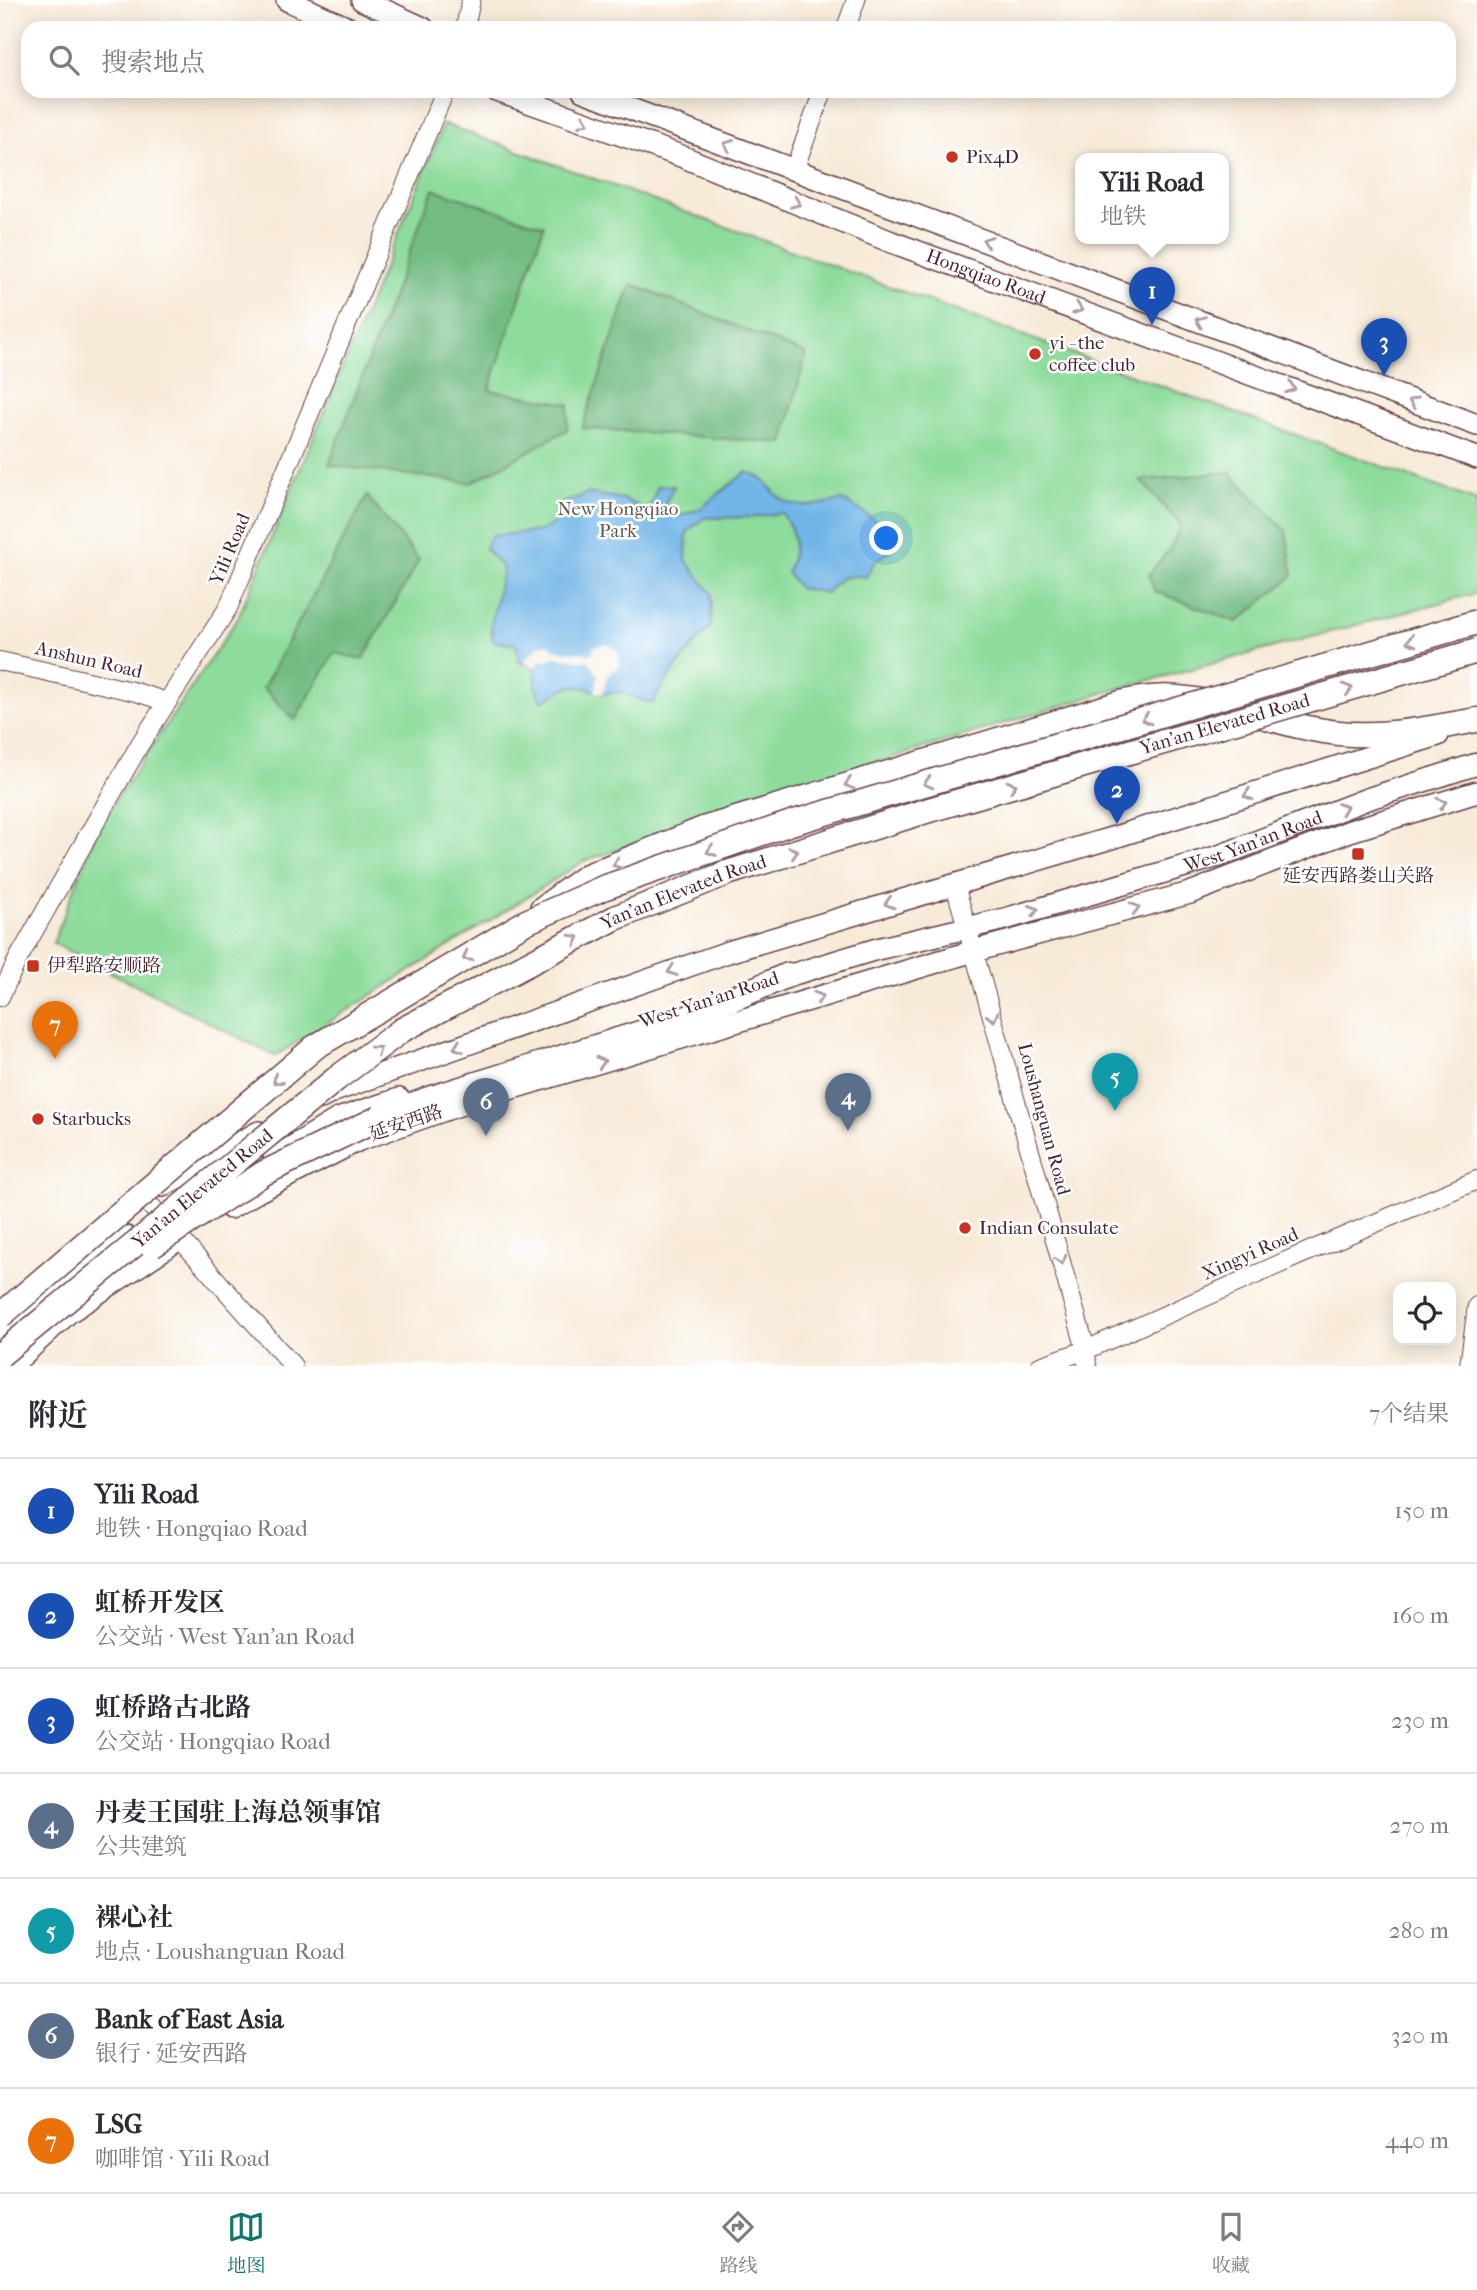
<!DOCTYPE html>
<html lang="zh">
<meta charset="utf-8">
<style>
:root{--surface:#fff;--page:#f2f2f3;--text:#2b2b33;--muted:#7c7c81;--line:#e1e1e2;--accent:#0f766e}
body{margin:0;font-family:"IM FELL French Canon","Noto Serif SC",serif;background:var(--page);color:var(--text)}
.controls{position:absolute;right:21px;bottom:21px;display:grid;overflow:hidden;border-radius:14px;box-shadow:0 4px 18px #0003}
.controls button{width:63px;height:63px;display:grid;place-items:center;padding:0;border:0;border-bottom:2px solid var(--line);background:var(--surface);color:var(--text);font:35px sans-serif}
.you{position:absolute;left:887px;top:539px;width:24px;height:24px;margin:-18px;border:5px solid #fff;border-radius:50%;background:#1a73e8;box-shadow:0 0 0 10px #1a73e833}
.badge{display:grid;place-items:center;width:46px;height:46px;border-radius:50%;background:var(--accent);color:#fff;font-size:23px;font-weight:700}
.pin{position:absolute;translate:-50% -58px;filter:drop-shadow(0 2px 4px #0008)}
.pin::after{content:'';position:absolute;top:37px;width:24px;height:21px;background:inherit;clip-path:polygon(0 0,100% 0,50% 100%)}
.popup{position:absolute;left:1075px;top:153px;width:154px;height:91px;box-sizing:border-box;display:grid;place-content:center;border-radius:14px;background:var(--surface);filter:drop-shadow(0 2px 5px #0005);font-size:23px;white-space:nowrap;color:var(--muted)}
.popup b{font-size:26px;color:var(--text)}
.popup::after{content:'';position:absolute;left:50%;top:100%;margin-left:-14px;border:14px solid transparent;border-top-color:var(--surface)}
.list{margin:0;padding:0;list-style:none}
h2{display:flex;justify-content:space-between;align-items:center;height:91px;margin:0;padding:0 28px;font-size:30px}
h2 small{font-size:23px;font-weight:400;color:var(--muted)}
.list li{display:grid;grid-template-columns:46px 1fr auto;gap:21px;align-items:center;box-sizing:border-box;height:105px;padding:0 28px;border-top:2px solid var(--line)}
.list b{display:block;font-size:26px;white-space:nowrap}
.list p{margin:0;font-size:23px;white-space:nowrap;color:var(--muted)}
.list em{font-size:23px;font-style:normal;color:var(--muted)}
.icon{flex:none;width:38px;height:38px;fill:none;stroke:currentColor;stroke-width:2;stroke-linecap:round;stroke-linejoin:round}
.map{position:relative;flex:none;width:1477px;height:1366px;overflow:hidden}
.search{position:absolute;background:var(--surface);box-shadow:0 4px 18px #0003;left:21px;right:21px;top:21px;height:77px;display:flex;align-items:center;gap:18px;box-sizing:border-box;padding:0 24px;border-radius:21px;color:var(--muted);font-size:26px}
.sheet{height:826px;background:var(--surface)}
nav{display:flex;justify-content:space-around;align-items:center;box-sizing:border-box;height:98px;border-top:2px solid var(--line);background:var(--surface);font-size:19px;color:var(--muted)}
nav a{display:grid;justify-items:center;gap:4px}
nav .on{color:var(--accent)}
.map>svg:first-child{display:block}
.green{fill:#8ddc9b;stroke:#6c7e63;stroke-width:2}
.forest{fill:#72bc83;stroke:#5e6e57;stroke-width:2}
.water{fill:#71b5e7;stroke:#5e6a89;stroke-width:2}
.pier{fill:#f7ebd8}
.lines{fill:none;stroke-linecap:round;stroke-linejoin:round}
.minor-casing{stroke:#643e45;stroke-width:20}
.major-casing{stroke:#643e45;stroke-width:24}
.highway-casing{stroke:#643e45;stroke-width:27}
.minor{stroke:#fff;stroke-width:18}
.major{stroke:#fff;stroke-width:21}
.highway{stroke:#fff;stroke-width:24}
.highway-bridge-casing{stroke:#643e45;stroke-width:27;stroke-linecap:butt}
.highway-bridge{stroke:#fff;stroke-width:24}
.oneway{stroke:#ae9aa0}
.poi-dot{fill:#c8321e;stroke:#fff;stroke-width:2.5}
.labels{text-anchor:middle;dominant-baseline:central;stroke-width:5;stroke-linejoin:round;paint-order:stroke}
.poi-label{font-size:19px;fill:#4a1f2b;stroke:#fff;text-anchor:start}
.street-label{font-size:19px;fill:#4a1f2b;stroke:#fff}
.park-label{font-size:19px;fill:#5e584d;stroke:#fff}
</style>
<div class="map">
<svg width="1477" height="1366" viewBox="0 0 1477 1366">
<rect width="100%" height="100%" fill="#fff"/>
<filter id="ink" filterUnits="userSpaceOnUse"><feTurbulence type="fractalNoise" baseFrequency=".0143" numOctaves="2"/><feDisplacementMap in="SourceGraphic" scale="14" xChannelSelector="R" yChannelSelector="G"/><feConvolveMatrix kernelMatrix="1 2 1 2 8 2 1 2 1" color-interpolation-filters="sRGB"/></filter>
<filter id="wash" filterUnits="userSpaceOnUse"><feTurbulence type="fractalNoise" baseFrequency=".00686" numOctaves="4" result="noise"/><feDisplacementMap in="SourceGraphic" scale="28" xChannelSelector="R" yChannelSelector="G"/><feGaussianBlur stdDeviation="1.57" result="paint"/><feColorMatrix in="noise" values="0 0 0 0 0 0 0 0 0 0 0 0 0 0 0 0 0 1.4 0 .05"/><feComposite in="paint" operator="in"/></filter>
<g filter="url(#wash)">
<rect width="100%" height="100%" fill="#f7ebd8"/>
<path class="green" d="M444,124l1033,377v92l-371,99 -267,82 -255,87 -309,195 -222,-113 46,-118 139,-207z"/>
<g class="forest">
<path d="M433,189l111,37 -55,164 80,14 -2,26 -96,53 -142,-18z"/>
<path d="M631,284l175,70 -23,89 -201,-15z"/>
<path d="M1229,472l57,59 7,45 -56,46 -83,-31 -5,-17 21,-25 11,-24 -41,-45z"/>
<path d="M367,496l52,64 -56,99 -29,-6 -39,67 -32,-32z"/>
</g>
<path class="water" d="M746,472c20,6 17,9 31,23 17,18 44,9 65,5 20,11 46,24 50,49l-18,13 -8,15c-19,-3 -28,0 -39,16l-28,-5 -12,-16c10,-24 10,-37 -5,-59l-27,4 -51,1 -17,14 -1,28 26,34 -1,32c-23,25 -43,49 -59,78l-31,-12 -18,2 -16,-6 -18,-2 -27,15 -6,-12 -1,-21 -17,-7 -1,-16 -24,-4 -2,-15 12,-58 -18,-20 6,-12 49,-5 19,-10 -3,-15 32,-13 35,6 25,12 10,-25h16l-11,22 14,9 24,-9z"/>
<path class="pier" d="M547,643l8,7 37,4 3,-8 12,-2 11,7 1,15 -12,10 -4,18 -8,-2 3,-17 -8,-14 -36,-4 -7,4 -6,-2 -6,8 -12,-5 16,-16z"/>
</g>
<g filter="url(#ink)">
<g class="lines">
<g class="minor-casing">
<g id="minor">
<path d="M465,28l6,-28"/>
<path d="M846,28l10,-28"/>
<path d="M794,170l29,-79"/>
<path d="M0,661l136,31 31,10"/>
<path d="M955,885l131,465 1,16"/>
<path d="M0,997l18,-38 122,-215 88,-136 217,-517"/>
<path d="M143,1197l150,169"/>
<path d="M1040,1366l46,-16 214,-95 177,-75"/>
<path d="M1469,1366l8,-60"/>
</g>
</g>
<g class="major-casing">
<g id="major">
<path d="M287,0l61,28"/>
<path d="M362,0l61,28"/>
<path id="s1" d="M497,91l184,65 208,85 588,217"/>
<path d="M583,91l894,334"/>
<path id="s2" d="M774,980l103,-31 128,-30 214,-63 148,-57 110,-35"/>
<path d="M321,1098l13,-7 394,-139 390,-116 320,-101"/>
<path d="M274,1158l64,-39 61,-20"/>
<path d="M162,1186l97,-54"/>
<path d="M230,1208l29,-17 100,-51 120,-42 495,-147 216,-58 160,-62 127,-39"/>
<path d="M0,1335l126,-98"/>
<path d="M11,1366l57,-53 105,-70"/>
</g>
</g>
<g class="highway-casing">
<g id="highway">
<path d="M542,909l45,-33 116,-47 421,-127c18,-3 35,-6 54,-4 55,4 106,30 161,35 47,5 93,-5 138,-13"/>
<path d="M379,1118l50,-19 256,-80 103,-44"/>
</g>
</g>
<use href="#minor" class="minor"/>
<use href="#major" class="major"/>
<use href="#highway" class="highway"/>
<g class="highway-bridge-casing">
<g id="highway-bridge">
<path d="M152,1246l112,-73 115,-55"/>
<path d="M0,1316l315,-269 211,-125 77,-34 188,-65 686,-201"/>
<path id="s3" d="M0,1355l336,-276 66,-49 213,-112 112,-45 202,-63 548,-159"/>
</g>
</g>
<use href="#highway-bridge" class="highway-bridge"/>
</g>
<defs><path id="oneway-chevron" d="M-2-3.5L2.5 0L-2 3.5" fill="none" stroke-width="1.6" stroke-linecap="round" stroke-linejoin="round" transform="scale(1.75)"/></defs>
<g class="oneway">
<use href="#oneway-chevron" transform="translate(584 122) rotate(20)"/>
<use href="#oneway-chevron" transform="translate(728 145) rotate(-160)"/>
<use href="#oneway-chevron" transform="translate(796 203) rotate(22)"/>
<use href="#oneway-chevron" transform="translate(987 241) rotate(-160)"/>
<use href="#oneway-chevron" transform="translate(1078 309) rotate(20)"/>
<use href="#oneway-chevron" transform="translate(1200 321) rotate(-159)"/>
<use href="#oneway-chevron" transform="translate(1291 388) rotate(20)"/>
<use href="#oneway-chevron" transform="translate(1413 402) rotate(-160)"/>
<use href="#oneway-chevron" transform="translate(1411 641) rotate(164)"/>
<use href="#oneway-chevron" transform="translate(1348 689) rotate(-16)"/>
<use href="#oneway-chevron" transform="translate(1146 719) rotate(164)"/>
<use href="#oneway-chevron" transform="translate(928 783) rotate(164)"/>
<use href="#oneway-chevron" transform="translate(849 784) rotate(163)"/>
<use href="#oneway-chevron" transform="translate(1012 786) rotate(-16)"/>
<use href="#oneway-chevron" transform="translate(1248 795) rotate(162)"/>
<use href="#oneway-chevron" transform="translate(1442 803) rotate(-17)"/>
<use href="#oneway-chevron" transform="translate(1343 808) rotate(-21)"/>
<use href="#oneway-chevron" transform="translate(711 851) rotate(161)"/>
<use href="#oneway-chevron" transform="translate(794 852) rotate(-17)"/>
<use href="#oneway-chevron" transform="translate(617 864) rotate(158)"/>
<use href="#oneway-chevron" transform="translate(889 903) rotate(163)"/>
<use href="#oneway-chevron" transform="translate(1135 908) rotate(-15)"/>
<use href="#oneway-chevron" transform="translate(1034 910) rotate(-17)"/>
<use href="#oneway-chevron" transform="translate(575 939) rotate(-28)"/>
<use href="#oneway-chevron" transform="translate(467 957) rotate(149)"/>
<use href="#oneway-chevron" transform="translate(672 971) rotate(161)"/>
<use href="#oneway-chevron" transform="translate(819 997) rotate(-17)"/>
<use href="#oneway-chevron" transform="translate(993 1017) rotate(74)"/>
<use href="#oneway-chevron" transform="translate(458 1047) rotate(161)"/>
<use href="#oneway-chevron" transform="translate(377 1050) rotate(-37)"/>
<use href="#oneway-chevron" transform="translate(601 1062) rotate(-16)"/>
<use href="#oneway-chevron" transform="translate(277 1080) rotate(139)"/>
<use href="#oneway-chevron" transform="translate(1061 1260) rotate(74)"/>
</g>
</g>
<g class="poi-dot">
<circle cx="952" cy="157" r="7"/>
<circle cx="1035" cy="354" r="7"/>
<rect x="1351" y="847" width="14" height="14" rx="3.5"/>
<rect x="26" y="959" width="14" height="14" rx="3.5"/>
<circle cx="38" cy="1119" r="7"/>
<circle cx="965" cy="1228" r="7"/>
</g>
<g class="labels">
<g class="poi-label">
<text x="966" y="157">Pix4D</text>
<text x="1049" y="343">yi - the<tspan x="1049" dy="22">coffee club</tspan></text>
<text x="1358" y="876" text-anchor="middle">延安西路娄山关路</text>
<text x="47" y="966">伊犁路安顺路</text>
<text x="52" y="1119">Starbucks</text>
<text x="979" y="1228">Indian Consulate</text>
</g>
<g class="street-label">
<text stroke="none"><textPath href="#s1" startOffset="523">Hongqiao Road</textPath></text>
<text transform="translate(230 549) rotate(-67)">Yili Road</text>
<text transform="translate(89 660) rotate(13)">Anshun Road</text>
<text stroke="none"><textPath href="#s3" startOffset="1398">Yan'an Elevated Road</textPath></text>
<text stroke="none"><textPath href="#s2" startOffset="499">West Yan'an Road</textPath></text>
<text stroke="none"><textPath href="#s3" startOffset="831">Yan'an Elevated Road</textPath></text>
<text transform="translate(709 1000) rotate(-18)">West Yan'an Road</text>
<text transform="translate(1044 1119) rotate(75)">Loushanguan Road</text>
<text transform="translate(406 1123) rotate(-19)">延安西路</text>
<text stroke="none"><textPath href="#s3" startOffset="262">Yan'an Elevated Road</textPath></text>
<text transform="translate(1250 1254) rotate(-24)">Xingyi Road</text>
</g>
<g class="park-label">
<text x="618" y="509">New Hongqiao<tspan x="618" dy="22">Park</tspan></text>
</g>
</g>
</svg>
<div class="controls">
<button><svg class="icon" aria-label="locate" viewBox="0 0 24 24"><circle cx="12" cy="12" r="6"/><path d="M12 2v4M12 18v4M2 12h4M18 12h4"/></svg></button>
</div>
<div class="you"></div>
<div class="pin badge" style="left:1152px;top:325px;background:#1a4fb4">1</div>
<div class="popup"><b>Yili Road</b>地铁</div>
<div class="pin badge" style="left:1117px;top:824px;background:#1a4fb4">2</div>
<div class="pin badge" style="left:1384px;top:376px;background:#1a4fb4">3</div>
<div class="pin badge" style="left:848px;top:1131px;background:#5c6f8a">4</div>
<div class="pin badge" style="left:1115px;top:1111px;background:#0f9aa8">5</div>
<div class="pin badge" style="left:486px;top:1136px;background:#5c6f8a">6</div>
<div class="pin badge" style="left:55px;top:1059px;background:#e8710a">7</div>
<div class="search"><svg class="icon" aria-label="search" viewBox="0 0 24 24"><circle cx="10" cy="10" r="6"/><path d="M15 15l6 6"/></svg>搜索地点</div>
</div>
<section class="sheet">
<h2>附近<small>7个结果</small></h2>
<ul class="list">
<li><span class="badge" style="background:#1a4fb4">1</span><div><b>Yili Road</b><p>地铁 · Hongqiao Road</p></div><em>150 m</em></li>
<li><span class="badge" style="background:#1a4fb4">2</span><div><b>虹桥开发区</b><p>公交站 · West Yan'an Road</p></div><em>160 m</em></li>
<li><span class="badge" style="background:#1a4fb4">3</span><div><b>虹桥路古北路</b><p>公交站 · Hongqiao Road</p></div><em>230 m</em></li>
<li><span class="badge" style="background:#5c6f8a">4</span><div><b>丹麦王国驻上海总领事馆</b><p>公共建筑</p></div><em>270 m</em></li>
<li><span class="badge" style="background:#0f9aa8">5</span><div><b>裸心社</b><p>地点 · Loushanguan Road</p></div><em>280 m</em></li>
<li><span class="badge" style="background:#5c6f8a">6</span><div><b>Bank of East Asia</b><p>银行 · 延安西路</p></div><em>320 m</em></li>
<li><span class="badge" style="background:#e8710a">7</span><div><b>LSG</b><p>咖啡馆 · Yili Road</p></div><em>440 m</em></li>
</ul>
</section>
<nav>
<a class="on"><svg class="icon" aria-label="map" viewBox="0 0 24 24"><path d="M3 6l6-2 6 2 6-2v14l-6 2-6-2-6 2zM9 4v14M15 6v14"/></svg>地图</a>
<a><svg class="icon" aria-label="directions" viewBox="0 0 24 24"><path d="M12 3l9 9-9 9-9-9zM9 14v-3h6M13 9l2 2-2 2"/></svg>路线</a>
<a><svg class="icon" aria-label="saved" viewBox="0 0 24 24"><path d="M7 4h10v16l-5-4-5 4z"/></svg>收藏</a>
</nav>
